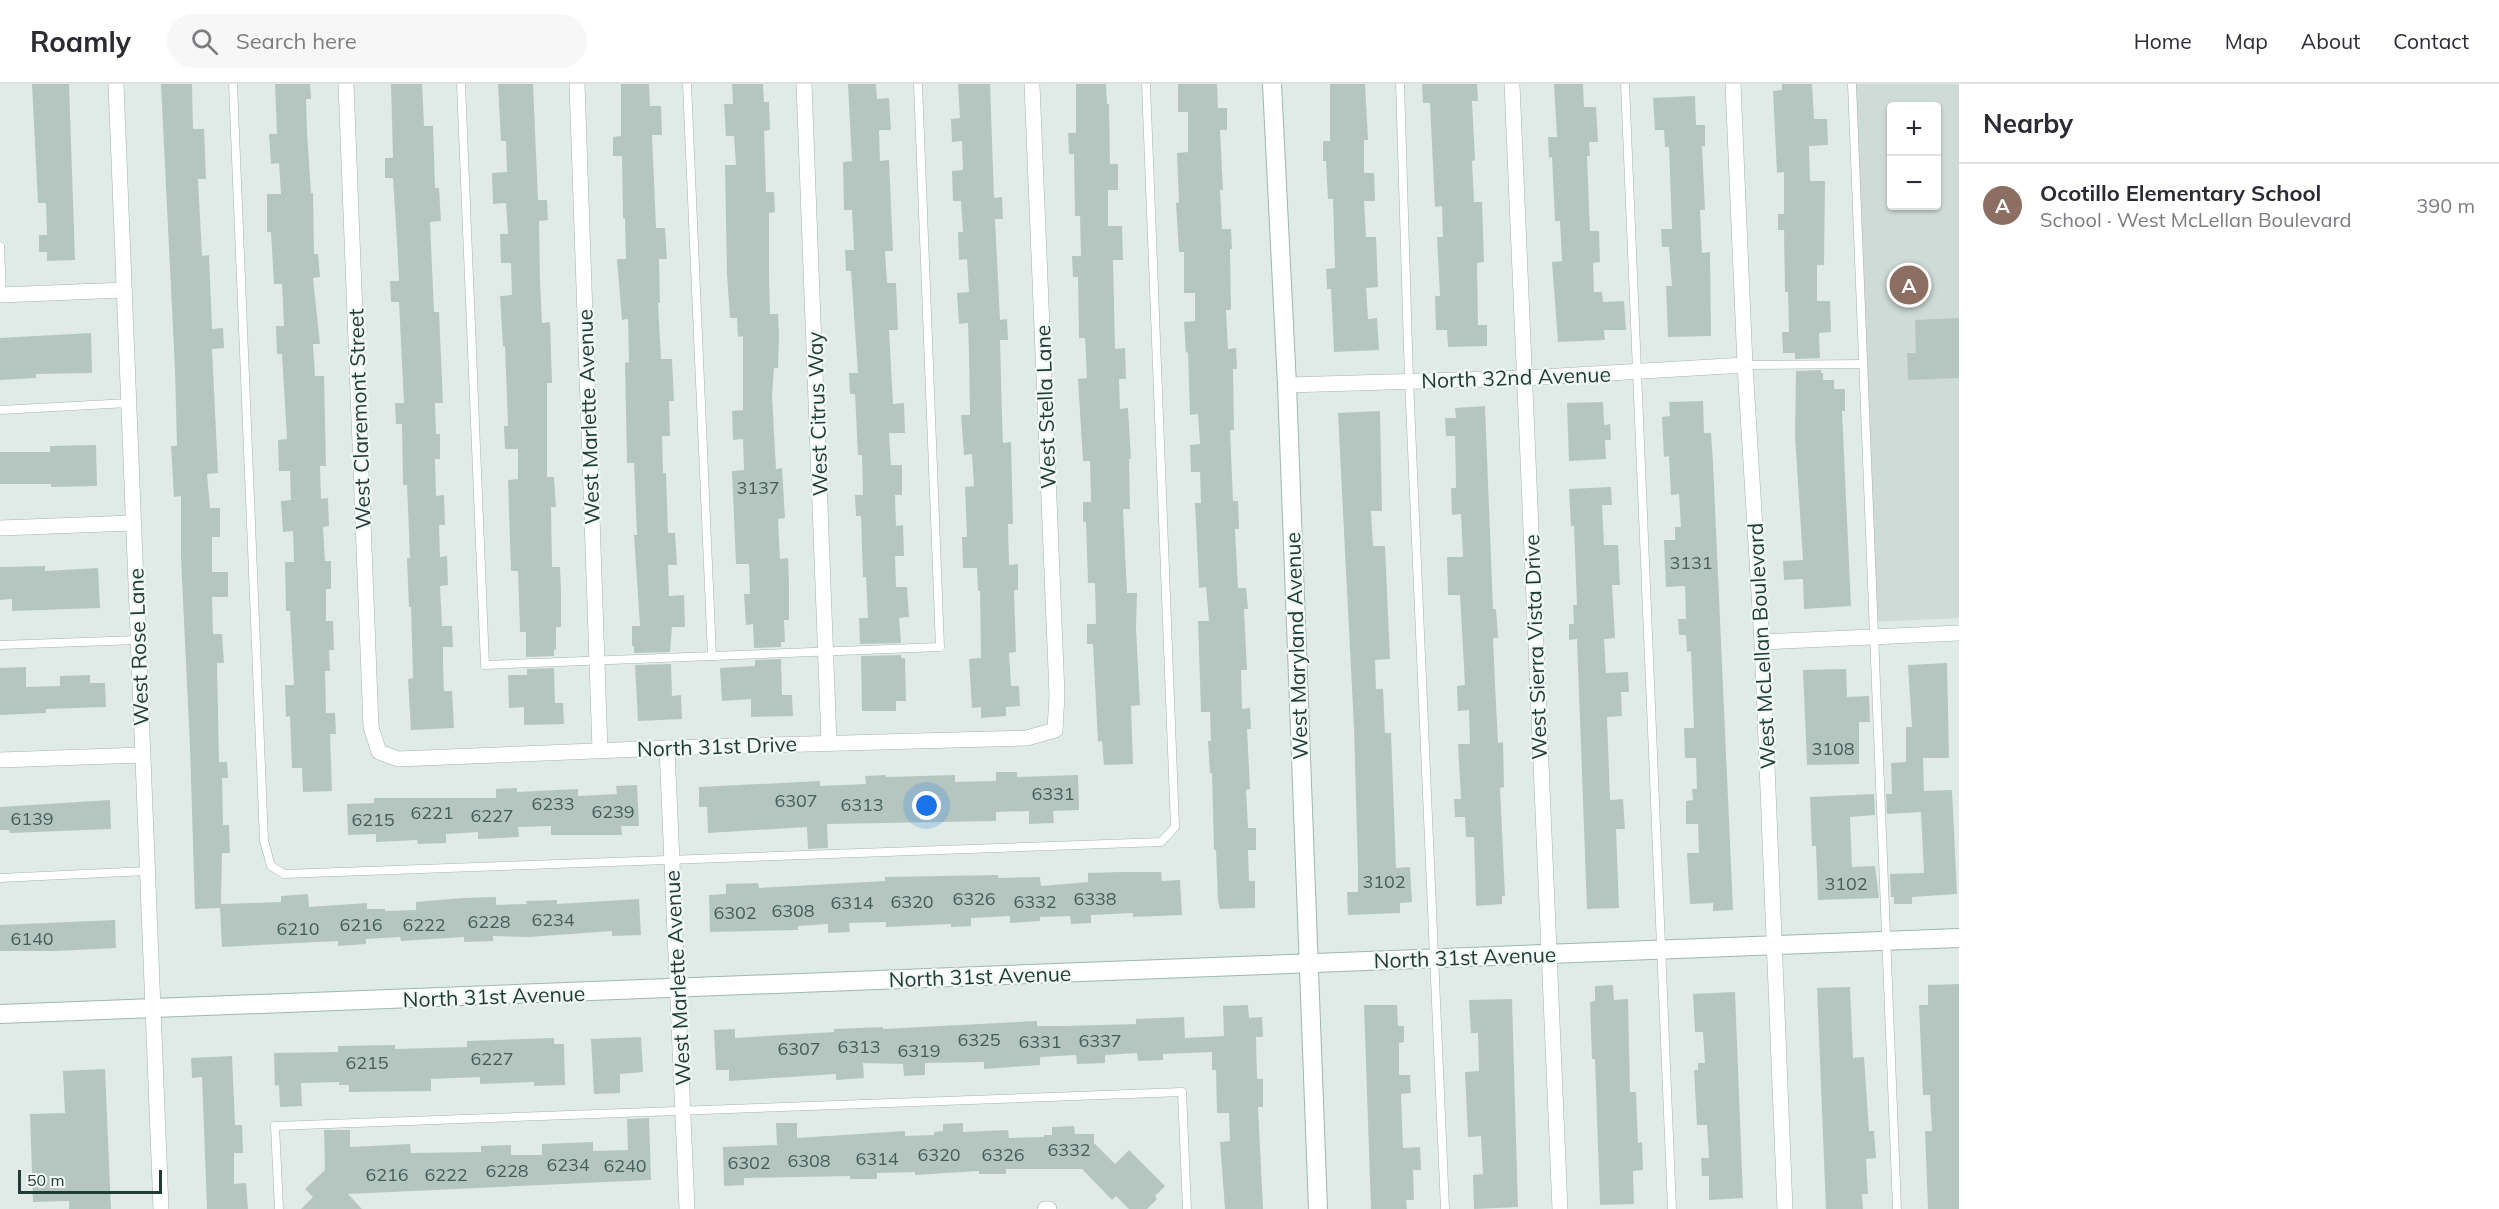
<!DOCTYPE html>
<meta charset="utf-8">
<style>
:root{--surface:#fff;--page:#f7f7f7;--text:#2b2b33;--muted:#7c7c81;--line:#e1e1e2;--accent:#d93025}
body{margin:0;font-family:Mulish,sans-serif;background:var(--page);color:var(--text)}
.controls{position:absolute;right:18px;top:18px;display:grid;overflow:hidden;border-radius:6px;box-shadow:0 2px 4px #0004}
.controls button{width:54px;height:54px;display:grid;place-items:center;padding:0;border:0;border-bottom:2px solid var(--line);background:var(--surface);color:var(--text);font:30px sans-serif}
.scale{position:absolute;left:18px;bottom:15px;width:144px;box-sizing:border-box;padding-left:6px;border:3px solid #203c37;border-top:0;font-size:16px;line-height:21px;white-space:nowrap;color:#203c37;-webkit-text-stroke:4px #f1f8f5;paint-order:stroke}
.you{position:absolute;left:927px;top:722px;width:21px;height:21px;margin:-15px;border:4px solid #fff;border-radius:50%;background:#1a73e8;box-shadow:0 0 0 9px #1a73e833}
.badge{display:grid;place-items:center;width:39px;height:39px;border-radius:50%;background:var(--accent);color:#fff;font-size:20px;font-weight:700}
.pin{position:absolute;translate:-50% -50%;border:3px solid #fff;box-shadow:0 2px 6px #0006}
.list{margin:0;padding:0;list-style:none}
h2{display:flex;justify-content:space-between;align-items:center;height:78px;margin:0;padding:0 24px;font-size:26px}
h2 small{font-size:20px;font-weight:400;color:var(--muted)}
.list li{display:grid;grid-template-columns:39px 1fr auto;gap:18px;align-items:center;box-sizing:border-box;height:84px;padding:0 24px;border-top:2px solid var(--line)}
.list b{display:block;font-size:22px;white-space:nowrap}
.list p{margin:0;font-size:20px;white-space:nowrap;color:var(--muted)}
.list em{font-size:20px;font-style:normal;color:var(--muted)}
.icon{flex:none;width:33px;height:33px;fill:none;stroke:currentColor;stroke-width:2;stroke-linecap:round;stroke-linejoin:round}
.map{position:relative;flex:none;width:1959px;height:1125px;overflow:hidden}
header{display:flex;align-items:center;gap:36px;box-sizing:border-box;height:84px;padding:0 30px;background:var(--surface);border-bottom:2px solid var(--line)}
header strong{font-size:28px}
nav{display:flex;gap:33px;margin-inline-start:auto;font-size:21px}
.search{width:420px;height:54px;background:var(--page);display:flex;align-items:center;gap:15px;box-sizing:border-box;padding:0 21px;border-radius:33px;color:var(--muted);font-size:22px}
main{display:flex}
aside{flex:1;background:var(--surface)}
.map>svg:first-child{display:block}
.built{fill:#cedbd6;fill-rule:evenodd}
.building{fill:#b5c6c1}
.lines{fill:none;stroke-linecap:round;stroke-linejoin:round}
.lane-casing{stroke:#a3b3af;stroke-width:9}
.street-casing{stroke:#a3b3af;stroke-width:16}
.secondary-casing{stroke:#9eb7b1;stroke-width:20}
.lane{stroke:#fff;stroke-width:8}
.street{stroke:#fff;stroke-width:15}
.secondary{stroke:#fff;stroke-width:18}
.labels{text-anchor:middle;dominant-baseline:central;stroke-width:4.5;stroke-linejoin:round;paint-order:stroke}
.number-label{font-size:18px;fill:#455e5a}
.street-label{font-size:21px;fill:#203c37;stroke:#f1f8f5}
</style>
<header>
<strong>Roamly</strong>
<div class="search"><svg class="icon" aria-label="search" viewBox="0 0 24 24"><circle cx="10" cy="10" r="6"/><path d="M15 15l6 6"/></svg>Search here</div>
<nav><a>Home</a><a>Map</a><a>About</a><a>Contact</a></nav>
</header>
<main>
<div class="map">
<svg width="1959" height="1125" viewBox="0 0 1959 1125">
<rect width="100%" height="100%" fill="#e0ebe7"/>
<path class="built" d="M1852,0h107v534l-86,4zM1892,22h44v100h-44z"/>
<g class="building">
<path d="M32,0h37l6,176 -28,1v-9h-8v-17h8l-1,-32h-8z"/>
<path d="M161,0h31l1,45h11l2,50h-8l4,77 7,-1 3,74 11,-1 1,20 -12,1 6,124 -11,1 3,34h10v29h-8v35h16v25h-16l1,37h9l2,29h-7l2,99h8l1,16h-6l1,47h6l1,28h-8l-1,51 60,-2v-6l27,-2 1,13 58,-4v6h18v2l31,-1v-8l47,-4 33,-1v8l31,-1 -1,-3 31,-1v4l82,-5 2,36 -29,1v-5l-83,6 -36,-1v5l-29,1v-5l-63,4 -1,-4 -34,2v5l-28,2v-5l-116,6 -2,-39 -25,1 -5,-162 -9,-189v-62l-7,1 -3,-51h6l-2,-76z"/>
<path d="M275,0h35l1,15h-5l1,33 4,61h2l1,61h4l2,23 -7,1 7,66h-7l2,32h9l2,90h-6l1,33 7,-1 1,28 -6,1 2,34h6v28h-5v32h7l1,29h-5l1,21h-5l1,42h9l1,21h-6l2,57 -29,1 -1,-24h-10l-2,-52 -4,1 -1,-32h9l-4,-74h-4l-1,-49h9l-1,-31 -10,1 -2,-31 10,-1 -1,-29h-11l-1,-31 9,-1 -5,-85h-5l-1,-28h8l-2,-42h-8l-3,-52h-4v-38h14l-2,-31 -8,1 -2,-30h8z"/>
<path d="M391,0h31l2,42h9l2,62h4l2,33 -11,1 4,90h5l4,91h-8l1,31h4v25h-5l1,37 8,-1 1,30h-6l1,32 7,-1 1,29 -8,1 2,40h10l1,21h-10v19l1,25h8l2,37 -43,2 -3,-51 5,-1 -2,-71h-2l-2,-49h3l-3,-73h-4l-1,-61h-6l-1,-21h9l-5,-101h-8l-1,-21h9l-2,-40 -4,-63h-8v-20h8z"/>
<path d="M498,0h35l5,116h9l1,20 -9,1 1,61 2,41 8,-1 2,61h-5v94h7l2,30h-5l1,60h8l1,23v37h-5v22l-2,1v6l-28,1v-25h-6l-2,-61h-7l-3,-91 10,-1v-30h-13l-1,-23h4l-3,-80h-2l-3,-50 12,-1 -1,-32h-10l-1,-29h8l-2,-31 -13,1 -1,-31 15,-1 -1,-31h-5z"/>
<path d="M621,0h28l1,22h11l1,29h-10l4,93h9l2,31h-8l1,44h-2l3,56h11l2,42h-5l1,35h-8l1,37h3l2,60h7l2,32h-9l1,31 15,-1 1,32h-13l-2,25 -36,1v-7h-2v-20h8l-6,-91h3l-3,-72h-7l-2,-100 4,-1 -1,-43 -6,1 -5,-61h9l-1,-41h-2l-1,-62h-9v-19l8,-1z"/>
<path d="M732,0h31l1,18h5l1,28 -6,1 2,61h8l1,20 -6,1v62l1,39h8l1,20 -1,34h-4l-2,28 4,73 6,-1 3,50 -7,1 2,40 8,-1 1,22v40h-5l1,22h-4v5l-27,1 -1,-24 -7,1 -2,-31h6l-1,-30h-13l-4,-93 12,-1 -1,-31 -10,1 -1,-29 11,-1v-74l-5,1 -1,-19h-7l-3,-43 -2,-110h11l-2,-29h-8l-2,-32h9z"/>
<path d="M848,0h28l1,15 12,-1 2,32h-12l1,31 9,-1 4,91h-8l2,32h9l2,47h-9l4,74 11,-1 1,30h-16l2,32h11v30h-7l1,31 7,-1 1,31h-9l1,31h11l2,30 -10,1 2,25 -41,1 -1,-26h9l-2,-41h-3l-2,-61h-5l-1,-21h8l-1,-40h-4l-3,-61h-5l-1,-21h9l-7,-102h-5l-1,-21h9l-2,-40h-8l-1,-48 9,-1z"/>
<path d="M958,0h32l4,114 8,-1 1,22h-8l5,101 7,-1 1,21h-8l2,77 1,26 8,-1 2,82h-5l1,41 9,-1v26h-4l2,62 -7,1 2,33h8l1,20 -14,1v9l-25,2v-11l-9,1 -3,-49 12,-1 -1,-67h-2l-1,-23h-14l-1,-31h5l-2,-50 9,-1 -2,-32 -8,1 -3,-40h9l-1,-61 -1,-31 -9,1 -2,-31 12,-1 -2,-33 -8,1 -1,-28h5l-2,-31h-8l-1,-30 11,-1 -1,-29 -10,1 -1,-23 9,-1z"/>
<path d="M1076,0h30l1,20h2l1,60h8v26h-10v36h14l1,34h-10l2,89 10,-1 1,31h-7l1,30 8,-1 3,51h-2l1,50h-7l4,84h10l-1,35 4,77 -9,1 2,58 -29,1 -2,-24 -4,1 -5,-98h-6v-20h9l-1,-41h-7l-2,-61h-3v-20h8l-1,-41h-7l-5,-82 9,-1 -2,-40h-6l-1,-61h-5l-1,-21h9l-1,-40h-5l-1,-62h-5l-1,-21h8z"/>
<path d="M1178,0h39l1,24h9v22h-7l3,60h-3l2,39h9l1,20h-2l1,61h-5l2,39 8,-1 1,21h-4l1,61h-4l3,71h5l1,28h-4l3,59h8l2,21h-4l3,61h-6l1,39 8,-1 1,21h-4l3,60 -4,1 2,38h8v22h-8l1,31h6v27l-35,1 -2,-8 -2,-51h-2l-2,-77h-2l-2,-32h3l-1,-29h-9l-3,-91h11l-3,-34 -7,1 -2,-44 -2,-41h6l-1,-31h-9l-1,-27 10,-1 -2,-30 -8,1 -2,-63 -2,1 -2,-31 11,-1v-28h-11v-41h-5l-3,-49 3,-1 -2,-49 11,-1v-40h-10z"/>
<path d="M1330,0h35l3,56h-4v33h10l1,28h-11l2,36h10l2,50 -12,1 2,31 9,-1 2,32 -45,2 -3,-63h-4l-1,-20 9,-1 -2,-69h-5l-2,-38h-3v-20h7z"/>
<path d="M1422,0h55l1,17h-6l3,59 -3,1 2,41h8l2,60 -7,1 1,62h9v21l-39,1 -1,-17h-11l-1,-34h5l-3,-59h6l-1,-31 -7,1 -5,-104h-7z"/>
<path d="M1554,0h29l1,23h12l2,35h-9l1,14h-3l3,75h9l1,31 -7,1 1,29h8l1,10 21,-1 2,29h-22l1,10 -47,2 -6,-80 10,-1 -2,-40h-5l-3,-64 -3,1 -1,-21h9z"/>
<path d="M1782,0h30l2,35h13l1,26 -19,1 1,35h15l-1,84h-7v36h13l1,31 -12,1 1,25 -25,1v-6h-12l-1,-21h7l-1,-40h-3l-1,-62h-6v-16h6v-42l-7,1 -4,-82 9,-1z"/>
<path d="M1695,12l1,29h9v21h-3l3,64h-5l2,43 8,-1 1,84 -43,1 -2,-51h6l-3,-39h-7l-1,-18h11l-3,-82h-4l-1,-17h-9l-2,-32z"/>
<path d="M1959,234v60l-51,2 -1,-27h9l-1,-33z"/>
<path d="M91,249l1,40 -56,1v4l-36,2v-42z"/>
<path d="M1821,286v3h2v7h11v9h11v22h-3l9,195 -47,3 -1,-30 -19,1 -1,-19 20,-1 -8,-124 1,-65z"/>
<path d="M1703,317l1,32h7l2,30 20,447 -20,1v-8l-23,1 -3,-51h12l-1,-29h-12v-23l7,-1 -1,-11h5l-1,-31h-11l-1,-30h10l-3,-77 -4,1 -1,-17h-7l-1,-16h8l-1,-33 -19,1 -2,-47h11v-13h6l-2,-33 -8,1 -2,-39 -5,1 -2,-40 8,-1 -1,-14z"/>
<path d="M1603,318l1,23 6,-1 1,16h-6l1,19 -37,2 -2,-58z"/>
<path d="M1485,322l8,203h3l2,29h-5l2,46 3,59 5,-1 1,45 -4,1 5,108h-3v8l-26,2 -2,-69h-8l-1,-20h-10l-1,-18h7l-3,-55h12l-1,-34 -11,1 -1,-25 8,-1 -5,-90h-12l-1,-38h16l-2,-43 -9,1 -1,-27h5l-1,-52h-9l-1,-18h11l-1,-10z"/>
<path d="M1380,327l2,100h-11l2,35h12l5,113 -15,1 1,29h7l2,44h6l5,135 14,-1 2,35 -12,1v10l-52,2 -1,-23h11v-22l-4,-142 -16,-315z"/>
<path d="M96,361l1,41 -46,1v-3h-51v-32h50v-6z"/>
<path d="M1611,403l1,18h-10l2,40h14l2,40h-8l3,53 -11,1 2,34 22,-1 1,20h-8l1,24 -15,1 3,83 13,-1 2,30h-9l3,79 -32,1 -10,-270 -8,1v-16h5l-1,-19h4l-3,-79h-3l-2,-37z"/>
<path d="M45,482v5l53,-3 2,40 -88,3v-12l-12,1v-33z"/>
<path d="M901,571v3h4l1,43h-10v10h-34l-1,-55z"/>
<path d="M781,575l1,36h10l1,21 -42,1v-18l-29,2 -2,-33 35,-2v-6z"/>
<path d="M1947,579l2,95h-26l1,33 28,-1 5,104 -45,3v7h-18v-7h-3l-1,-23 34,-1 -3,-61 -34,2 -1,-20h6l-1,-31 15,-1v-35h6l-4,-62z"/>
<path d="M671,580l1,32 9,-1 1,24 -44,2 -3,-56z"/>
<path d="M26,583v20l34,-1v-10l30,-1v8h15l1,24 -60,2v4l-46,2v-47z"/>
<path d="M554,584l1,35h8l1,21 -40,1v-18l-15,1 -1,-33h19v-6z"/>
<path d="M1846,585l1,28 22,-1 1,26h-11v42l-52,1 -4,-95z"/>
<path d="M996,688h21v5l61,-2 1,35 -26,1 1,12 -25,1v-13l-33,1v9l-169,3 1,24 -20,1 -1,-22 -99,6 -1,-26h-8v-20l121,-6v5l46,-2 -1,-8 21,-1v2l69,-2v7l41,-1z"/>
<path d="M637,701l2,41h-18l1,9h-71v-9l-33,1 1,10 -41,2v-7l-32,2v9l-28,1 -1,-4 -41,2v-8l-28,1 -1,-31 27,-1v-5h122v-9l21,-1v4l61,-3v7l39,-2 -1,-8z"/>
<path d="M1874,710l1,21 -25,2 2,50 23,-1 4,32 -61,2 -2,-54h-4l-2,-49z"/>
<path d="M110,716l1,29 -101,4 -1,-3h-9v-23z"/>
<path d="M1119,788h42l1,9 18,-1 2,35 -49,2v-4l-42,2v8l-20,1 -1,-8 -30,1v4l-30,2v-7l-39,2v8l-20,1v-3l-65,3v-5l-37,1 1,9 -22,1v-9l-30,2v4l-88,2 -1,-37 17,-1v-10l32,-1 1,5 126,-7v-4l113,-2v3l42,-1 1,9 47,-4v-9z"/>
<path d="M115,836l1,28 -60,3h-56v-26z"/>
<path d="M1959,900v225h-31l-3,-78h7l-2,-36h-7l-4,-90h9v-20z"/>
<path d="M1613,901l1,15 14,-1 2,93h6l2,51 4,-1 1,28 -10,1 1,33 -34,1 -5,-146h-3l-2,-57 5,-1v-15z"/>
<path d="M1850,903l3,71 11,-1 5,74h5l2,27 -10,1 2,35h-6l1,15h-37l-9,-221z"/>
<path d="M1735,908l8,206 -34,2v-24h-7l-1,-18h8l-2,-33h-10l-3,-55h4v-7h7l-2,-31h-8l-2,-38z"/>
<path d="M1512,915l6,208 -44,2 -1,-34 10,-1 -2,-38 -13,1 -3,-65 14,-1 -1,-38h-7l-2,-33z"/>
<path d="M1248,921l1,13 13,-1 1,20h-7l1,42h6v28h-5l5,102h-38l-5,-67 10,-1 -1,-28h-12l-1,-43h-4v-18l-49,2v6l-25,1 -1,-8 -32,2v8l-28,1 -1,-9 -36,2v8l-56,4v-7l-59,1v12l-21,1 -1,-12 -40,-1 1,15 -28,2v-6l-107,7v-11h-13l-2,-40 21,-1v9l99,-6v-3l49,-2v2l154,-8v5h28l71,-2v-5l48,-2 1,21 39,-2 -1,-30z"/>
<path d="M1364,921h33l1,21h6v16l-5,1v32h11l1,18 -10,1 2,54 17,-1 1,23h-8l1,30h-8l1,9h-36z"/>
<path d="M641,953l2,35 -23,2v19l-26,1 -3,-55z"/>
<path d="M554,954v6h10l1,41 -31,1v-4l-54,2v-7l-49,2v12l-82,1v-7h-10v-3l-38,1 1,23 -22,1 -1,-22 -4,1 -1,-33 64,-1v-6l57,-1v4l72,-2v-6z"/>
<path d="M232,972l3,69h7l1,28h-9v31l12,-1 2,26h-41l-5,-132 -10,1 -1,-20z"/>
<path d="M105,985l6,140h-42v-8l-36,1 -3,-88 35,-1 -2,-42z"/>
<path d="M649,1034l2,62 -303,14 14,15h-61l12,-12 -8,-8 20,-19 -1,-40h26v17l60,-3 1,9 70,-1v-6l30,-1v10h31v-11l51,-2v9l35,-1 -1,-31z"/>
<path d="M776,1039h21v15l108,-7v5l29,-1v-3l9,-1v-7l20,-1v9l45,-2 1,8 35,-1v-2h8v-8l22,-1 1,8h19v9l21,21 14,-14 36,36 -10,10 2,3 -10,10h-18l-13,-13 -4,4 -30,-31h-76v5h-27v-3l-64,4v-3l-38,1v6h-27v-3l-106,2v7l-20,1 -1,-39 54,-2z"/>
</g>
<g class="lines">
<g class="lane-casing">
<g id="lane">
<path d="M233,0l31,757 7,25 13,8 877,-32 14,-15 -29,-743"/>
<path d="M461,0l24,581 455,-18 -22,-563"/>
<path d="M687,0l25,572"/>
<path d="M1400,0l9,296 36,829"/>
<path d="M1625,0c13,375 34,750 47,1125"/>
<path d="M1852,0l45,1125"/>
<path d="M0,162l2,49"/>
<path d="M1745,281l118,-1"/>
<path d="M0,326l128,-7"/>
<path d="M0,561l137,-5"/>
<path d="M0,794l147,-7"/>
<path d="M279,1125l-4,-83 907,-34 5,117"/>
</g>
</g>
<g class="street-casing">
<g id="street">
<path d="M116,0l45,1125"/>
<path d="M346,0l25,643 8,25 19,7 269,-11 360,-10 28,-8 2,-35 -25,-611"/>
<path d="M577,0l23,666"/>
<path d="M804,0l25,659"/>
<path d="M1512,0l48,1125"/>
<path d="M1733,0l12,281 17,277 23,567"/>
<path d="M0,211l124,-5"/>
<path d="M1287,301l237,-7 221,-13"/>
<path d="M0,444l133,-5"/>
<path d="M1762,558l197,-9"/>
<path d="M667,664l20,461"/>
<path d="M0,676l142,-5"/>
<path d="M1045,1125h4"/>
</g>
</g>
<g class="secondary-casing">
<g id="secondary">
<path d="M1272,0l15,301 31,824"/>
<path d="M0,930l1959,-76"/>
</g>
</g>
<use href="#lane" class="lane"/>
<use href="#street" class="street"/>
<use href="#secondary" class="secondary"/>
</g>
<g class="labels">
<g class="number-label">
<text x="758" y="403">3137</text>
<text x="1691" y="478">3131</text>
<text x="1833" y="664">3108</text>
<text x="1053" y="709">6331</text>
<text x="796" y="716">6307</text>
<text x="553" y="719">6233</text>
<text x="862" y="720">6313</text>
<text x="613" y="727">6239</text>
<text x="432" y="728">6221</text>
<text x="492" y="731">6227</text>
<text x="32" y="734">6139</text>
<text x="373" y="735">6215</text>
<text x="1384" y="797">3102</text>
<text x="1846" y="799">3102</text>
<text x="974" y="814">6326</text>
<text x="1095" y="814">6338</text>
<text x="912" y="817">6320</text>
<text x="1035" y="817">6332</text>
<text x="852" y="818">6314</text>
<text x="793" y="826">6308</text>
<text x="735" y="828">6302</text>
<text x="553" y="835">6234</text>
<text x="489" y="837">6228</text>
<text x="361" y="840">6216</text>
<text x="424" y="840">6222</text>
<text x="298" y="844">6210</text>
<text x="32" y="854">6140</text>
<text x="979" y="955">6325</text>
<text x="1100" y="956">6337</text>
<text x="1040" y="957">6331</text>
<text x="859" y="962">6313</text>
<text x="799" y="964">6307</text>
<text x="919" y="966">6319</text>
<text x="492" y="974">6227</text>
<text x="367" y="978">6215</text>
<text x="1069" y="1065">6332</text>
<text x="939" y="1070">6320</text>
<text x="1003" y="1070">6326</text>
<text x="877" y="1074">6314</text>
<text x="809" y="1076">6308</text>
<text x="749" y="1078">6302</text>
<text x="568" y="1080">6234</text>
<text x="625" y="1081">6240</text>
<text x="507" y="1086">6228</text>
<text x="387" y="1090">6216</text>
<text x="446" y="1090">6222</text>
</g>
<g class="street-label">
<text transform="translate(1516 293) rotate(-2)">North 32nd Avenue</text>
<text transform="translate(1045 323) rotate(-92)">West Stella Lane</text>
<text transform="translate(817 330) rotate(-92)">West Citrus Way</text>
<text transform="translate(588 333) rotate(-92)">West Marlette Avenue</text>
<text transform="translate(359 335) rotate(-92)">West Claremont Street</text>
<text transform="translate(1296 562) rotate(-92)">West Maryland Avenue</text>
<text transform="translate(1761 562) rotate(-93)">West McLellan Boulevard</text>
<text transform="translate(138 563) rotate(-92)">West Rose Lane</text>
<text transform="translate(1535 563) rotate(-92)">West Sierra Vista Drive</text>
<text transform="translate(717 662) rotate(-2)">North 31st Drive</text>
<text transform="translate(1465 873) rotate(-2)">North 31st Avenue</text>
<text transform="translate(980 892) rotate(-2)">North 31st Avenue</text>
<text transform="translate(677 894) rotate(-93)">West Marlette Avenue</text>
<text transform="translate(494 912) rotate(-2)">North 31st Avenue</text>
</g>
</g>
</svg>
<div class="controls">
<button>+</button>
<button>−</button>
</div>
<div class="scale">50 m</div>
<div class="you"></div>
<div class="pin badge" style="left:1909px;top:201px;background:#8d6e63">A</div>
</div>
<aside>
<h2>Nearby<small></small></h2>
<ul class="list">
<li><span class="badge" style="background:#8d6e63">A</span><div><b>Ocotillo Elementary School</b><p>School · West McLellan Boulevard</p></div><em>390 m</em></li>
</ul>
</aside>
</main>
